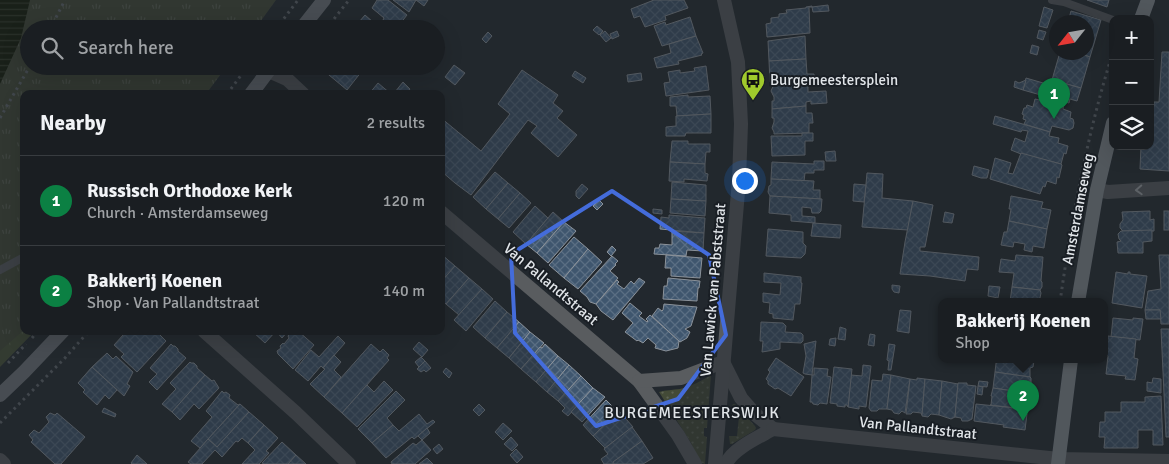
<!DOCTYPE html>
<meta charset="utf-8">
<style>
:root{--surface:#1a1e22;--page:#272b2f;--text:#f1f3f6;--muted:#9fa2a5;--line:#383c40;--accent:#0b8043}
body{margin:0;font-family:Signika,sans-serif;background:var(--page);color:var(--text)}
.controls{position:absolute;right:15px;top:15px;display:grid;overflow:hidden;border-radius:10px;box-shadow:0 5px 20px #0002}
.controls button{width:45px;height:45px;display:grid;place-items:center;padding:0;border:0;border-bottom:1px solid var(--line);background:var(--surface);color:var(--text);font:25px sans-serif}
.compass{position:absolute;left:1049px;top:15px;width:45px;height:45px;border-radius:50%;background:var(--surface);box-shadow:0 5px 20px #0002;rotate:239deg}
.you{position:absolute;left:744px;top:180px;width:18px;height:18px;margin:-12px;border:4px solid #fff;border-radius:50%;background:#1a73e8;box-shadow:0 0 0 8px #1a73e833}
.badge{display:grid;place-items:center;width:32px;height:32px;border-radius:50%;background:var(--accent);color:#fff;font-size:16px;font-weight:700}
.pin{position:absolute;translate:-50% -41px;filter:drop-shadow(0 1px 2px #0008)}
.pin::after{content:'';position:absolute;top:26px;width:18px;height:15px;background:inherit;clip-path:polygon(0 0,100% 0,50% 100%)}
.popup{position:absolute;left:938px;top:298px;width:170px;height:65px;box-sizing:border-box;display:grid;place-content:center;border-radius:10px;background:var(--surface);filter:drop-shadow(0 1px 4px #0005);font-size:16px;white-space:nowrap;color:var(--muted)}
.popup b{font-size:19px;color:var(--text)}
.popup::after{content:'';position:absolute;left:50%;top:100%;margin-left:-10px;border:10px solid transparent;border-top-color:var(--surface)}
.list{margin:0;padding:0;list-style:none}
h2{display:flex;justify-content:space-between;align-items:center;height:65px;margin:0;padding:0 20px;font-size:21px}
h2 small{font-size:16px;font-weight:400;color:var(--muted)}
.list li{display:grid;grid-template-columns:32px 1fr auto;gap:15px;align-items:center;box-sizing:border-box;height:90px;padding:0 20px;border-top:1px solid var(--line)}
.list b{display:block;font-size:19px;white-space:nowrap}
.list p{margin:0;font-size:16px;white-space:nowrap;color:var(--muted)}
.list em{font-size:16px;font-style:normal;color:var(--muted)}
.icon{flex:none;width:28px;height:28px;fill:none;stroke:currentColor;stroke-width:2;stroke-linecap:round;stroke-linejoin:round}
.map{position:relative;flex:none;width:1169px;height:464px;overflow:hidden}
.search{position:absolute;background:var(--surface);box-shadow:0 5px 20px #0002;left:20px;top:20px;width:425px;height:55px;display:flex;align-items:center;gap:12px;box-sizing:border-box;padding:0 18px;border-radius:28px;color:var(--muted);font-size:19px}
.panel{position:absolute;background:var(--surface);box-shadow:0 5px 20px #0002;left:20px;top:90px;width:425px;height:245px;border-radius:10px}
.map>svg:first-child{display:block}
.grass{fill:url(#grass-dots)}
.forest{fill:url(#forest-crowns)}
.park{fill:url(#park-tufts)}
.water{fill:url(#water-rules)}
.building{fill:url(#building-cross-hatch);stroke:#8b929a}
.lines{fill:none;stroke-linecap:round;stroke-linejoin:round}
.path{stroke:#656a70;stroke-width:3;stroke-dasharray:2.5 4;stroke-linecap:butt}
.service{stroke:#595c5f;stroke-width:8}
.minor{stroke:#595c5f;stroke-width:14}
.secondary{stroke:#74797e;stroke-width:14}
.primary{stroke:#899096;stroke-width:14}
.oneway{stroke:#a4a7ab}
.marked{fill:none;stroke:#446cdb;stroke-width:4;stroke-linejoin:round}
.labels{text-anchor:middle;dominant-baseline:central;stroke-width:4;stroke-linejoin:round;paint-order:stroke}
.poi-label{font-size:15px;fill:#e1e5e9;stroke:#191e24;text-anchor:start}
.street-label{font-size:15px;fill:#e1e5e9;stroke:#191e24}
.neighbourhood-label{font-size:16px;letter-spacing:1px;fill:#e1e5e9;stroke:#191e24}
</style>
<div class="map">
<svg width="1169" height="464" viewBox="0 0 1169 464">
<defs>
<pattern id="grass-dots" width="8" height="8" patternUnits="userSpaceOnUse" patternTransform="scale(1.25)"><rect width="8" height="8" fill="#434a37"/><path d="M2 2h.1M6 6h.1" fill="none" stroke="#5e6454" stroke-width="1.8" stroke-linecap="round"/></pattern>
<pattern id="forest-crowns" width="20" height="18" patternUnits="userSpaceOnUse" patternTransform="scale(1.25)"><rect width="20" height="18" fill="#485335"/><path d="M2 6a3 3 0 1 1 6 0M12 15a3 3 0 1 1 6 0" fill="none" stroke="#626c52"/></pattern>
<pattern id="park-tufts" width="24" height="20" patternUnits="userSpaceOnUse" patternTransform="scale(1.25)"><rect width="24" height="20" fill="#434a37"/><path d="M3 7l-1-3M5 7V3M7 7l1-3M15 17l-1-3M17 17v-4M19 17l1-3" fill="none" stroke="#5e6454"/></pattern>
<pattern id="water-rules" width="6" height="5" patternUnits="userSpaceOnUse" patternTransform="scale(1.25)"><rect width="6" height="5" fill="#0f1700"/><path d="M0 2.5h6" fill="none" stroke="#323925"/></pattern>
<pattern id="building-cross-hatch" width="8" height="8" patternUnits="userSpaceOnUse" patternTransform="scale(1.25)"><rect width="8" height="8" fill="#3f566e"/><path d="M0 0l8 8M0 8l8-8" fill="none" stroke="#5a6e83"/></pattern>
</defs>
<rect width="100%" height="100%" fill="#22282e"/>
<g class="grass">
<path d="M711,375l-4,53h-3v8l3,1 -2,27 -5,-1 -9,-20 -32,-51c7,-2 14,-2 21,-3 12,-3 21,-8 31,-14z"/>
<path d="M733,404h2l20,22 1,2 -1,2 -23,14h-2l-1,-8h8l2,-20h-8l1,-10z"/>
</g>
<path class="forest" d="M24,265v66h11l-35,36v-90z"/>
<path class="park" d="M0,0h276l-21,29h-226v37h198l-21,28h-182v236l-24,21z"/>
<path class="water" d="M0,0h30l-9,38 -21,46z"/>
<g class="building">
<path d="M377,0h11l19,15 -11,14h-2l-11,-9 1,-2 -12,-10z"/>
<path d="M393,0h35l-4,6 -8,-6 -7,12z"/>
<path d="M654,0h30l4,8 -23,8 1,4 -21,7 -5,-11 -6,2 -3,-9z"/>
<path d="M1087,0h22l-2,7z"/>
<path d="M828,5l1,6 -16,1 -1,-5z"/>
<path d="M812,6v1h-3l1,26 -43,4 -1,-13 5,-1v-5l8,-1v-3l8,-1 -1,-3 20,-2v-1z"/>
<path d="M1044,7l9,3 -6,18 -8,-2z"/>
<path d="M1071,11l30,9 -11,37 -14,-5h10v-30h-18z"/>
<path d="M365,15l8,7 -1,1 6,5 5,-6 8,7h-35l4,-6 -1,-1z"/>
<path d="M690,17l6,19 -34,10 -8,-20 11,-4 1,3z"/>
<path d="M597,26l6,5 -4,4 -6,-5z"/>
<path d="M1039,30l7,2 -3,8 -6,-2z"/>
<path d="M605,31l6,7 -5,4 -6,-7z"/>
<path d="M617,31l2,5 -7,3 -2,-5z"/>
<path d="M488,32l4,4 -6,7 -4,-4z"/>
<path d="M696,36l7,17 -2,1 1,1 -24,6 1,3 -22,4 -3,-10 17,-5 -2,-9z"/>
<path d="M805,36l1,23 -37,2 -1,-20z"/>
<path d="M1032,45l7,2 -2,8 -7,-2z"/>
<path d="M1060,52h16l14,5 -9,31 -29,-8z"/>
<path d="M1162,52h7v119l-29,-2 1,-23h9v-30h3l1,-14h5z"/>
<path d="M806,59l1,15h7v8l-40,2 -1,-3 -3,1 -1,-21z"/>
<path d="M454,65l11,8 -10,12 -10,-8z"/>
<path d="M323,66h33l6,5 -15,19 -24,-20z"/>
<path d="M706,66l3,24 -43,6 -2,-13 6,-1 -2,-10 12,-2v3l15,-2 -1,-3z"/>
<path d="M522,70l36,25 -5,8 10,8 -6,7 20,17 -19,22 -27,-24 6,-7 -9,-6 -57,75 -16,-12 -14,-12v-53l40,33 29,-37 -12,-10z"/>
<path d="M575,71l11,7 -3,5 -11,-7z"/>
<path d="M641,73l1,7 -14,2 -1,-7z"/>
<path d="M1026,78l24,7 2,-5 29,8 -4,13 -7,-2 -1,4 -46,-13z"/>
<path d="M1026,80l-3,10 -9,-3 1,-6 4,2z"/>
<path d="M403,82l7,7 -4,5h-9l-2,-2z"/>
<path d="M808,82v10l18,-1 1,12 -16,1v-3l-5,1v4l-34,3v-8h2v-4l-3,-6 3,-7z"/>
<path d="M378,83l13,11h-22z"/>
<path d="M688,95v2l22,-1 1,18 -34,2 -1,-10h-6v-9z"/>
<path d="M1035,99l14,3 -1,2 7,2 1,-4 8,2 -1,5 8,3 -1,6 3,1 1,4 -1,5 -4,2 -17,-4 -2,6 -26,-8 2,-4 -3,-1 1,-4 -2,-1 2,-6h2l1,-3 6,2z"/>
<path d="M806,106v7h6l1,10h-4v10l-35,1v-2l-2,-4 2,-6v-4h-2v-9z"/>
<path d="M711,114v19h-25l-1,3h-19v-9l10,-1v-10z"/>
<path d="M995,116l55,16 -1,4 10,2 -1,5 10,3 -2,8 -2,-1 -3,11 -40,-10 -10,-4 4,-12 10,4 3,-11 -6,-1 -1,2 -28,-8z"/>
<path d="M802,133h11v8h-8v14l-33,1 -1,-20h31z"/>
<path d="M672,141h16v3h22v8h-4l-1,12 -35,-2z"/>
<path d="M835,151l1,10h-10l-1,-9z"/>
<path d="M1021,153l40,11 1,1 -3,13 -2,-1 -1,7 -9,-3 -2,6 -2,-1 -3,8 -50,-15 5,-21 16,5 -3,10 5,1z"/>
<path d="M814,161h10v9h-10v3h-9l-1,8 -33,-2 1,-17 42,2z"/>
<path d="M670,162l35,2v9l3,1 -1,7 -23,-2v3l-15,-1z"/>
<path d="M974,166l15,4 -2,8h-6l-9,-3z"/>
<path d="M495,172l13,11 -22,26 -13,-12z"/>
<path d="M867,173l16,1 -1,24 31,3 -5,29 -46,-3z"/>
<path d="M771,179l43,2 -1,9h7v9l-50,-3 -2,-4 1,-6 2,-1z"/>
<path d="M672,182l34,3v16l-35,-2z"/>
<path d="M508,183l12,10 -22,26 -12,-10z"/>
<path d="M582,184l6,5 -9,10 -3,-3v-5z"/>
<path d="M854,184l12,1 -2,17 -11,-1z"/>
<path d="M520,193l11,10 -22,25 -11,-9z"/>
<path d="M770,196l52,3 -1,12 -2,2h-7l-1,-5 -9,-1v9l13,1v6l-24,-2v-6l-22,-2z"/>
<path d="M1011,196l32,6 -2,6 10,2 -4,19 -38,-8 2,-12h-2z"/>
<path d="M671,199l35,2 -1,15 -35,-3z"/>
<path d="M599,200l4,4 -6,6 -4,-4z"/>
<path d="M913,201l20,4 -8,42h-5v4l59,6 -1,13 -11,-1 -2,12 -35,-5 -30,-2 5,-32z"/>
<path d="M535,206l13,12 -22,26 -13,-12z"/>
<path d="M653,209l9,1v4l-9,-1z"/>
<path d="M1150,211v9l4,-1v12h-31l-3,-3v-4l3,-4 -1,-8z"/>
<rect x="1164" y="211" width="5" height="19"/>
<path d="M553,212l11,10 -27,31 -11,-9z"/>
<path d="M945,212l9,2 -2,9 -9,-1z"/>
<path d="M669,215l36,3 -1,15 -44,-4 1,-12 8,1z"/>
<path d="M1009,221l38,8 -3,19 -11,-2 -1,6 -8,-2 1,-6 -11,-2 -1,5 -12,-2 3,-13h3z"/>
<path d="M564,222l12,9 -28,32 -11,-10z"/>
<path d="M813,223l28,2 -1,13 -29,-2z"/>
<path d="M768,229l35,3v11l3,3 -1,8 -4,4 -35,-2z"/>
<path d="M1152,230v11l-9,1v11h-25l-1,-11 4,-1 -2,-2 -1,-5 3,-3z"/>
<path d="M672,231l32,2 -1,18 -16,-1 -1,6 -32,-2 1,-6h4l1,-4 12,1z"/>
<path d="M574,237l14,12 -24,29 -15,-13z"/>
<path d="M612,246l4,4 -5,6 -4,-4z"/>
<path d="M588,249l14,13 -24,27 -14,-11z"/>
<path d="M441,254l14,12 -14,16z"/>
<path d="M666,255l36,3 -2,20 -29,-2v-8h-6z"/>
<path d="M1016,255l27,2 -2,24 1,1v5l-2,3 -28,-3 2,-14 -15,-1 2,-13 14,2z"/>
<path d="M1159,255h10v69h-8l-1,-14h-15l3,-19 13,-2z"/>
<path d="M612,256l6,5 -3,3 1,1 -6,6 8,7 -22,26 -6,-2 -3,-5 -7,-6z"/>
<path d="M455,266l14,12 -23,26 -5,-4v-18z"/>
<path d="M1116,272l12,2v-2h2v2l17,2 -5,32 -30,-5z"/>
<path d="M764,273l37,4v6h1l-2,21h-5l-2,16 -20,-2v-4l-4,-1 1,-10 -7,-1v-9l17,2 1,-12 -17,-1z"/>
<path d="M469,278l13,11 -23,26 -13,-11z"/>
<path d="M639,278l6,4 -32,38 -12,-9 -5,-7 21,-24 2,2 -2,2 7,5 7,-8 3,3z"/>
<path d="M668,278l32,3 -1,7h-1l-1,13 -34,-2 1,-13h3z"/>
<path d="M892,285l8,1 -1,7 -5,-1 -2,-3z"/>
<path d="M989,286l11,1 -2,11 -10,-2z"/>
<path d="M1012,287l28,3 1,3 -1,5 -2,1v3h-28z"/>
<path d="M482,289l11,10 -27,32 -12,-11z"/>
<path d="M495,301l12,11 -22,26 -12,-11z"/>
<path d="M630,303l12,10 -3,3 8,6 1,-1 -2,-2 4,-4 29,26 -1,7 -12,3 -11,-3 1,-3 -8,-7 -5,5 -5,-3 -1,1 -12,-9 8,-9 -11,-10z"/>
<path d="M664,304l33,3 -6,19 -6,3 5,3 -3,6 -7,4 -28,-26 6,-8 4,3 1,-1z"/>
<path d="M900,310l11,1 -2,22 -12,-2z"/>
<path d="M1145,310h15l1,9h-15z"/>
<path d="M507,312l12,10 -22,26 -12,-10z"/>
<path d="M1113,318l20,2v-2l10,1 -3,21 -29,-3z"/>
<path d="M519,322l11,10 -21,26 -12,-10z"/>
<path d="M761,322l22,1 3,3 -1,6 16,1 2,2v6l-2,2 -21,-1v7l-18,3 1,-11h-3z"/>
<path d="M840,327l6,2 -1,11 -7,-1z"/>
<path d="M1161,329h8v108h-3z"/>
<path d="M124,331h32l10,10 -29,31 -16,-15 3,-3 -10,-9 10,-11z"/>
<path d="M252,331h24l-11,12z"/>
<path d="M276,331h12l-6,7z"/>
<path d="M292,331h6l16,14 -21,24 -15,-15 -1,-3 4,-3 -1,-2 3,-3 1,1 5,-6 -1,-2z"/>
<path d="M530,332l14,11 -23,26 -12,-11z"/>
<path d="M870,334l5,1 -1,11 -6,-1z"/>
<path d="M338,336l7,7 -22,25 -2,-2 -13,15 -13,-11 16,-20 8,7z"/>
<path d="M1108,336l28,3 -2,19 4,1 -3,21 -10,-1 1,-3 -20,-2 2,-18 -2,-1z"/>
<path d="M836,338l-1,8 -6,-1 1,-6z"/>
<path d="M816,341l-4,34 -7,-1 -2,-1 3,-17 -2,-12z"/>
<path d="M419,342l9,8 -6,7 -9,-8z"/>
<path d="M171,344l2,2h2l3,3v2l8,7 -29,32 -8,-8 8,-8 -7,-6z"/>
<path d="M371,344l9,8 3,-3 6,6 -2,3 2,2 -47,53 -18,-16z"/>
<path d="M545,344l13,12 -22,26 -15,-13 19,-22 2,1z"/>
<path d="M889,344l6,1 -4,25h-3l1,-9 -2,-1z"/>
<path d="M107,353l6,6 3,-3 17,16 -6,12 3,2 -6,10 -32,-29z"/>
<path d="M334,355l7,7 -7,8 7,7 -17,20 -14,-13 15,-15 -2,-1z"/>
<path d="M558,356l11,9 -22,27 -11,-10z"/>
<path d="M421,357l4,4 -6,6 -4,-5z"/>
<path d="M776,358l28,19 -13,19 -13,-8 -3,1 -7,-5v-3l-2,-2 4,-7 -2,-2z"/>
<path d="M998,360h34l2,1 -1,6 -3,1v9l-35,-5 1,-9h1z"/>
<path d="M425,361l6,7 -5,4 -2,-2 -3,2 -4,-3z"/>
<path d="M190,362l1,1h3l3,3v2l8,7 -33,37 -10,-8 14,-15 -6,-6z"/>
<path d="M569,365l12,11 -23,25 -11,-9z"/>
<path d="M863,365l8,1 -5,41 -7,-1v3l-11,-2 3,-32 11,1z"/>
<path d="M92,367l25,23 -8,9 -4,-4 -8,10 -14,-13 2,-2 -7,-7z"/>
<path d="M834,367l18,2 -4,38 -1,-2h-2v2l-8,-1v-2l-7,-1z"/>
<path d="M446,368l6,5 -3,5 -6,-6z"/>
<path d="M814,368l14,1 -1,7 4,1 -4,27 -7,-1 -2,2 -5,-1 -1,-2h-2l2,-27h2z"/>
<path d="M995,372l35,5 1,1v6l-3,2 -1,7 -34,-5z"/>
<path d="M883,374l8,1 -4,34h-8l-2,2h-6l-2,-3 3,-28 10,1z"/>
<path d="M205,375l7,6 2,-1 5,8 -20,21 -5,-5 -14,16 -8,-8z"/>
<path d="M891,375l19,4 -5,34 -3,-2 -3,3 -5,-1 -2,-3 -5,-1z"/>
<path d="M581,376l12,12 -25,28 -6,-5 3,-3 -7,-7z"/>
<path d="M917,378l8,1 -3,36 -1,-2 -8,-1 -2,2h-5l4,-35 7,1z"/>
<path d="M1153,378l8,1v14l-14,-2v-9l5,1z"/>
<path d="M925,379l17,2 -3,34 -8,-1 -3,3 -6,-1v-1z"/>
<path d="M384,381l9,9 -36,37 -15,-14 25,-28 7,7z"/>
<path d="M942,381l16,3 -3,33 -4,2 -12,-4z"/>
<path d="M979,381l9,1 -1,5 -9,-1z"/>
<path d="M958,383h9v2l9,1 -4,33 -4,2h-6l-1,-3 -6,-1z"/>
<path d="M978,386l5,1 -1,8 -5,-1z"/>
<path d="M593,388l12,9 -23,25 -11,-10z"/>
<path d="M993,388l34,5 -1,6 2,2 -1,6 -2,2 -35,-4h1l1,-9h-1z"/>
<path d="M222,391l2,2 2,-1 4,3 -1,3 9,7 2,-1 -40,44 -9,-7 21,-24 -6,-6z"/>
<path d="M396,391l9,9 -18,18 6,7 -21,18 -14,-14z"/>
<path d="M1161,396l2,49h-10v-15h-15v18h-34l1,-11h-6l1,-15h5v-10h16v-10h24v-5z"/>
<path d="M606,400l12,12 -25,24 -10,-11z"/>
<path d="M240,404l9,8 -32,35 -9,-8z"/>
<path d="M479,404l6,6 -6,6 -6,-6z"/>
<path d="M976,404l49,5 -1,5h3l-2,16 -22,-3 1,-2 -30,-4z"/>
<path d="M104,408l12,6 -1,3 -13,-5z"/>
<path d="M249,412l15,13 -16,18 -6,-5 -4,4 -2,-1 -14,16 -7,-7 -13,14h-11l-3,-2 20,-23 9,8z"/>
<path d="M618,412h2l13,15 -28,21 -12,-12z"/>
<path d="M50,413l5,2 2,-2 28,24 -24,27h-6l-24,-22 2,-2 -4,-5 5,-5 5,3 10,-11 -3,-5z"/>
<path d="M419,414l8,10 6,-4 2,2 -21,17 -2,-2 -26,21 -14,-15 21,-18 6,6z"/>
<path d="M503,423l9,8 -9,9 -8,-8z"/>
<path d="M264,425l14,13 -12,13 3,2 -10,11h-17l13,-14 -7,-7z"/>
<path d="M632,427l10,14 -29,21 1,1 -2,1h-8l-3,-5 7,-5 -4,-5z"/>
<path d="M427,428l3,5 -8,7 -4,-4z"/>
<path d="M511,437l7,8 -6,6 -8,-7z"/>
<path d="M422,440l9,10 -16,14h-23l-1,-2 22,-19 3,2z"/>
<path d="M642,441l11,17 -10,6h-29l-1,-2z"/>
<path d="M282,442l14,13 -8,9h-24l-2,-1z"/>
<path d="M439,444l4,5 -6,5 -4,-5z"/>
<path d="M516,449l7,8 -6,6 -7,-8z"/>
<path d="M137,455l10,9h-15l-1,-1z"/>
<path d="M296,455l10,9h-18z"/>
<path d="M427,458l6,6h-14z"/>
</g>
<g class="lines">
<g class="path">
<path d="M50,29l15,-29"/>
<path d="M276,29l22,-29"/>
<path d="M326,29l23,-29"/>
<path d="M227,94l21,-28"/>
<path d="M0,118l30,-52"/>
<path d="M1060,302c12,-84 27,-168 53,-250"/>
<path d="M32,338l6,-7"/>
<path d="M8,363l18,-19"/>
<path d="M0,423l64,-64 25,-28"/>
</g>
<g class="service">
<path d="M1052,0l12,2 49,18"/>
<path d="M0,270l24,-13"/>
</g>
<g class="minor">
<path d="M269,71l18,8 16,15"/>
<path d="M1097,190l11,2 61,-4"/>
<path d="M441,212l198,169 39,54 17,29"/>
<path d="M204,331l92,82 53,51"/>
<path d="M639,381l42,-3 42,-16 18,36 14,16 18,15c-14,8 -41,20 -47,35"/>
<path d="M773,429l286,30 110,2"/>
<path d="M0,460l4,4"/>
<path d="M715,464l24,-284 2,-56 -3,-62 -14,-62"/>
</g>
<g class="secondary">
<path d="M301,29l23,-29"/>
<path d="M251,94l21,-28"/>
<path d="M0,395l24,-23 39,-41"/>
</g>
<g class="primary">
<path d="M1141,19l7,-19"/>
<path d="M1078,302l19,-112 16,-67"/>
<path d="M1058,464l13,-104"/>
</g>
</g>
<defs><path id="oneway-chevron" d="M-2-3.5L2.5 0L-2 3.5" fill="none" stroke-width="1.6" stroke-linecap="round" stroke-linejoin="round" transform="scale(1.25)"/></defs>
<use class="oneway" href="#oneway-chevron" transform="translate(1139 190) rotate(177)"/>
<path d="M0 0H1169V464H0ZM612,191l97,64 17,80 -48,64 -82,27 -81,-93 -4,-79z" fill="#22282e" fill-opacity=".55" fill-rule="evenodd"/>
<path class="marked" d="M612,191l97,64 17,80 -48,64 -82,27 -81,-93 -4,-79z"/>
<defs>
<g id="bus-pin" transform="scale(1.25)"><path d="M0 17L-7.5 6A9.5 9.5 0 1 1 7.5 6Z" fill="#a0ca2c" stroke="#191e24"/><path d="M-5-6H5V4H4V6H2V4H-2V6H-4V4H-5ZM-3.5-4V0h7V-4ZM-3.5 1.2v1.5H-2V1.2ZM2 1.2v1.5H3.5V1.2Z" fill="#111"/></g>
</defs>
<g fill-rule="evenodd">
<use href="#bus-pin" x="753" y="80"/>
</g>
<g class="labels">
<g class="poi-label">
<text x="770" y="80">Burgemeestersplein</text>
</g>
<g class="street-label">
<text transform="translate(1078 209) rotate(-79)">Amsterdamseweg</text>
<text transform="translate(551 284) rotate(40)">Van Pallandtstraat</text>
<text transform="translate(713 290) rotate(-85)">Van Lawick van Pabststraat</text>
<text transform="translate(918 428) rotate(6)">Van Pallandtstraat</text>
</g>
<g class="neighbourhood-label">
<text x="692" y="413">BURGEMEESTERSWIJK</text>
</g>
</g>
</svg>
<div class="controls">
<button>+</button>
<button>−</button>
<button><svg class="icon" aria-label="layers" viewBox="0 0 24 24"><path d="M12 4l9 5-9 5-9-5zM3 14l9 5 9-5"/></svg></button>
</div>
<svg class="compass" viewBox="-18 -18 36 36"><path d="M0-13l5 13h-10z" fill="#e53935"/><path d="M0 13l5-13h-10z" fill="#9fa2a5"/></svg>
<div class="you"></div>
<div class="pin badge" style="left:1054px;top:119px">1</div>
<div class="pin badge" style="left:1023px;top:421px">2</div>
<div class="popup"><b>Bakkerij Koenen</b>Shop</div>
<div class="search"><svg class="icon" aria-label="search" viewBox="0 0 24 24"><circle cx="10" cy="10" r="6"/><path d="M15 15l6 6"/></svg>Search here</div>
<section class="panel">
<h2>Nearby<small>2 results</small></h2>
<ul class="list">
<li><span class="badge">1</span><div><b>Russisch Orthodoxe Kerk</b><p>Church · Amsterdamseweg</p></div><em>120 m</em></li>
<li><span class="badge">2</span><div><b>Bakkerij Koenen</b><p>Shop · Van Pallandtstraat</p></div><em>140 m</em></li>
</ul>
</section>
</div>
